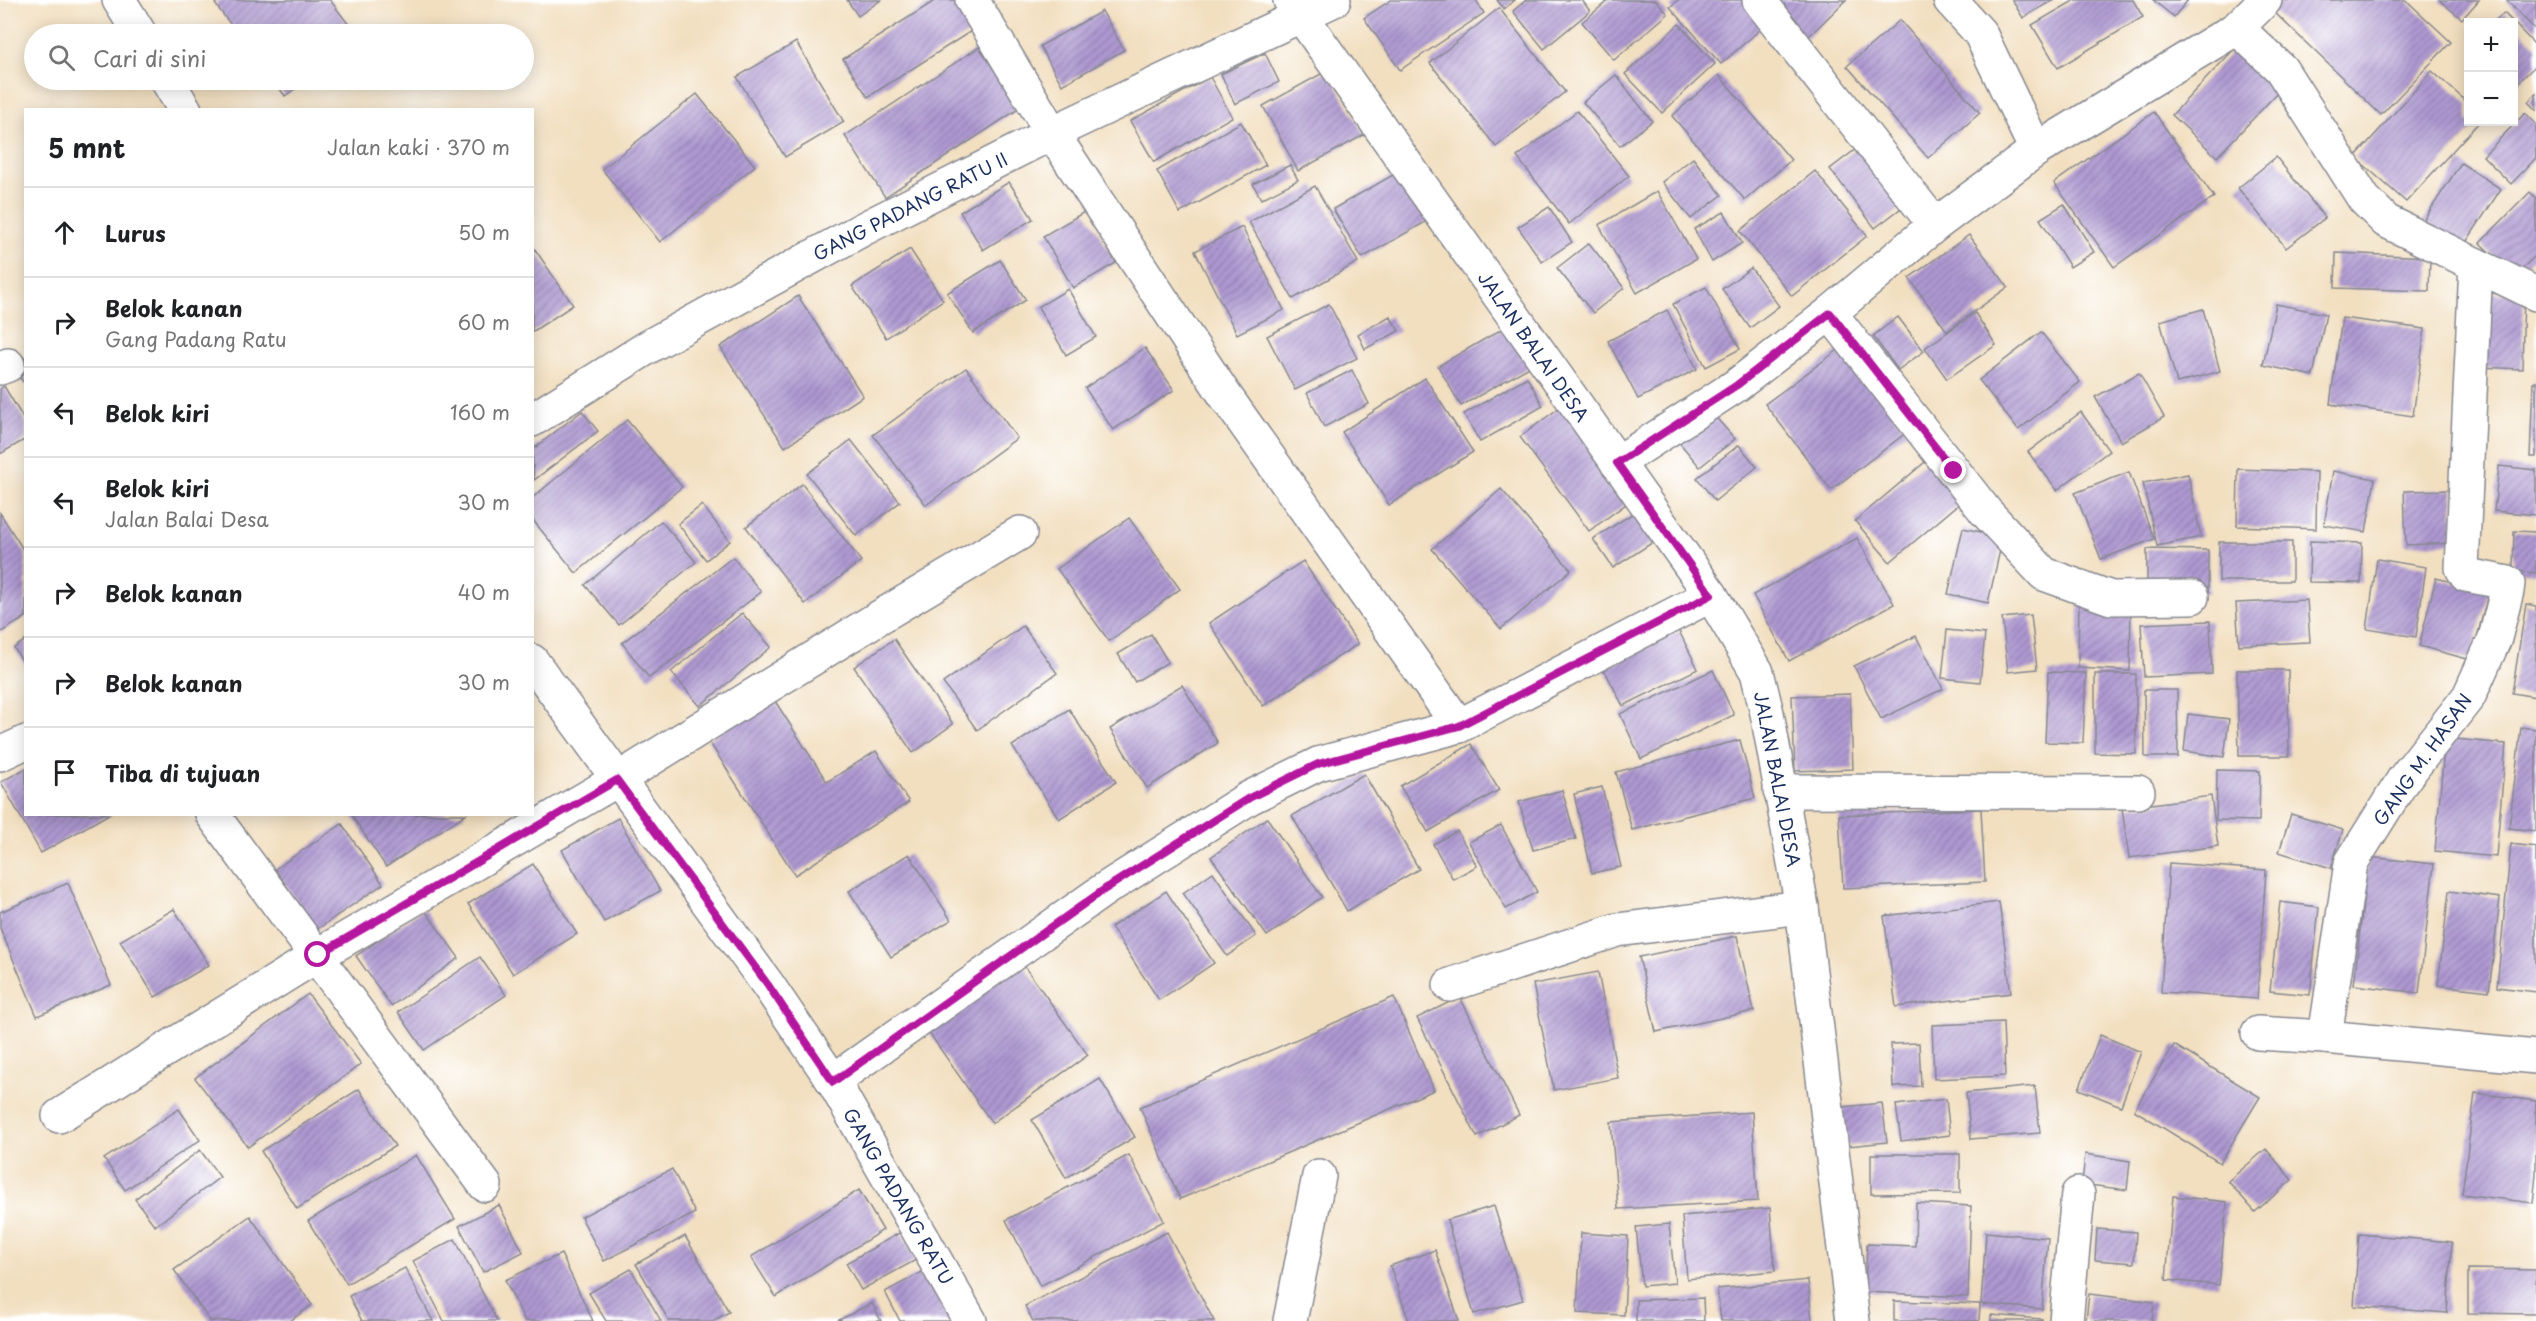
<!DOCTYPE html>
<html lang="id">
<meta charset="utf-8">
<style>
:root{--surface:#fff;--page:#f2f2f2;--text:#202124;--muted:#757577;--line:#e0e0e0}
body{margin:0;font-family:"Playpen Sans",sans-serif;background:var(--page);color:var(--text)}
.controls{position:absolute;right:18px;top:18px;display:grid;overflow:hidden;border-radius:0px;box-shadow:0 3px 15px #0003}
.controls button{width:54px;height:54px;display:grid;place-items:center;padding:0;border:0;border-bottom:2px solid var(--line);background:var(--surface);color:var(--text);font:30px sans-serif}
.stop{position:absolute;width:18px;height:18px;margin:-14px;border:4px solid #b5179e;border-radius:50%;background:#fff}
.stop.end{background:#b5179e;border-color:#fff;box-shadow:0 2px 6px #0008}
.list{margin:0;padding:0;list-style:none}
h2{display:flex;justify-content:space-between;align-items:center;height:78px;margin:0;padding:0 24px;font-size:26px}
h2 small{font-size:20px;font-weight:400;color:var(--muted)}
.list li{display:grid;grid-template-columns:39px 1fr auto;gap:18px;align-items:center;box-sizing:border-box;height:90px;padding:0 24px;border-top:2px solid var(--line)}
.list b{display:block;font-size:22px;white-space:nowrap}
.list p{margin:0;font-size:20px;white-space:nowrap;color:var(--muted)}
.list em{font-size:20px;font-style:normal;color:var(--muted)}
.icon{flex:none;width:33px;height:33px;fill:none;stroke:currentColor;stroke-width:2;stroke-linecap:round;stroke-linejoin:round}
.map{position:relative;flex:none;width:2536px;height:1321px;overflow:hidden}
.search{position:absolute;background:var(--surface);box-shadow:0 3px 15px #0003;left:24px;top:24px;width:510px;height:66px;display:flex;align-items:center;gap:15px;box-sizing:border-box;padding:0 21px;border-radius:33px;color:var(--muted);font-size:22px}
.panel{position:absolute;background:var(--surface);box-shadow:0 3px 15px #0003;left:24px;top:108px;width:510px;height:708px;border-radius:0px}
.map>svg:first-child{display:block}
.building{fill:url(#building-hatch)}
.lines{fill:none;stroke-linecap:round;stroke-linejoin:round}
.minor-casing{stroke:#86878f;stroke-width:36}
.minor{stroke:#fff;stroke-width:33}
.route{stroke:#b5179e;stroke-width:8}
.labels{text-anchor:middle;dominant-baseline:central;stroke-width:4.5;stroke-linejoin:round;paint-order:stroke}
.street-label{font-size:18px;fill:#1b2f5e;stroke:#fff}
</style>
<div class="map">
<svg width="2536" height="1321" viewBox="0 0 2536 1321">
<defs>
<pattern id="building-hatch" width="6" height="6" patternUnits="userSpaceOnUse" patternTransform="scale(1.5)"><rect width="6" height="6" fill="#af99d1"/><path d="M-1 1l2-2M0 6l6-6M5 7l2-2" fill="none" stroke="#8e7dad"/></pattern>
</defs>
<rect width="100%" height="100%" fill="#fff"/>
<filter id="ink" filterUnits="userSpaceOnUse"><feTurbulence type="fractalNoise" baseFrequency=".0167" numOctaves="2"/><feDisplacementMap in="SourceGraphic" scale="12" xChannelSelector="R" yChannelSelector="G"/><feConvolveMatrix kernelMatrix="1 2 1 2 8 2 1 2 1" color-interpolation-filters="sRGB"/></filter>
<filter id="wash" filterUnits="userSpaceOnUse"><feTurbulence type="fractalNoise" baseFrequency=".008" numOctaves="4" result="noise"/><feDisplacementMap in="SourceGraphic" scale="24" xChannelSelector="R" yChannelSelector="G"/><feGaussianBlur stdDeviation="1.35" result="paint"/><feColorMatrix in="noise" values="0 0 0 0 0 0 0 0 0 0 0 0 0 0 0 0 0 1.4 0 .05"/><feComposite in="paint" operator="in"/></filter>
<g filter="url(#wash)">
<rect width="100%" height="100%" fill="#f2dfc0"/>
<g id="blocks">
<g class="building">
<path d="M220,0h110l26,34h-118l-23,-30z"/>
<path d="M847,0h34l-23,16z"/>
<path d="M936,0h23l17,28 -108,69 -25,-38z"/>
<path d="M1391,0h85l8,13 -84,57 -36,-52z"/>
<path d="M1497,0h18l-11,9z"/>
<path d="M1526,0h56l8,11 -46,38 -31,-38z"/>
<path d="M1609,0h47l12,14 -54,46 -32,-38z"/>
<path d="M1678,0h74l18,21 -49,43 -51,-57z"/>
<path d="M1768,0h78l-40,39z"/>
<path d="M2012,0h41l-30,18z"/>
<path d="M2075,0h58l10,17 -85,51 -26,-43z"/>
<path d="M2153,0h35l-14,17z"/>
<path d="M2282,0h124l45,42 -70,73 -109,-105z"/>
<path d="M2439,0h40l-17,19z"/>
<path d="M2506,0h30v28l-1,1z"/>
<path d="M1499,8l66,84 -69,55 -66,-84z"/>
<path d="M1102,11l22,39 -62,35 -22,-39z"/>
<path d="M2504,13l9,9h-20z"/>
<path d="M1900,20l80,93 -52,45 -81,-92z"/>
<path d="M2514,23l22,23v19l-22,22z"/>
<path d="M1679,24l36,40 -53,49 -37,-39z"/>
<path d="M796,42l48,80 -59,35 -48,-80z"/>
<path d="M2237,46l44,43 -64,68 -45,-42z"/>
<path d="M979,47l41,61 -135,89 -40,-61z"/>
<path d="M1265,53l14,29 -44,22 -14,-30z"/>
<path d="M1328,70l36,65 -66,36 -35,-65z"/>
<path d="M2432,71l36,32v19h11l-73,80 -51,-45z"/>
<path d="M1616,75l36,46 -32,25 -37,-44z"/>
<path d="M1719,75l72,85 -46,40 -73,-84z"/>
<path d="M1210,77l22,40 -78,45 -24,-41z"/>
<path d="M273,80h34l-22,16z"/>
<path d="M2536,93v17l-8,-8z"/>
<path d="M697,94l58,72 -95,76 -58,-73z"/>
<path d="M1577,111l52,65 -60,48 -52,-67z"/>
<path d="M2154,112l60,85 -100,70 -60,-84z"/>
<path d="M2525,113l11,11v34l-25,26 -28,-28z"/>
<path d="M1241,122l25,43 -86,48 -23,-42z"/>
<path d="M1864,143l45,59 -34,26 -45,-59z"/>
<path d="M2276,157l49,61 -39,30 -48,-60z"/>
<path d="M1693,158l29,37 -31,24 -29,-37z"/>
<path d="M2461,163l40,26 -38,58 -40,-26z"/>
<path d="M1290,165l8,15 -37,19 -8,-15z"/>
<path d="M1400,171l29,49 -67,38 -29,-49z"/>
<path d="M1815,171l52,65 -75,60 -52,-65z"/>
<path d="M1009,182l24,37 -50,31 -23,-38z"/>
<path d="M1315,186l43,76 -65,37 -44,-77z"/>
<path d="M1657,191l39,68 -59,34 -38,-68z"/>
<path d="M2530,192l6,6v57l-22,22 -34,-34z"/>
<path d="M2064,204l30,48 -24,15 -30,-48z"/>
<path d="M1549,207l23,35 -30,20 -24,-35z"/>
<path d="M1086,211l30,52 -43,25 -30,-52z"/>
<path d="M1724,212l18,31 -30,19 -18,-33z"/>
<path d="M1242,227l42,83 -47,24 -42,-83z"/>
<path d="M1969,235l39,52 -61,44 -38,-53z"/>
<path d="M1589,243l35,45 -31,25 -36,-45z"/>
<path d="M532,245l41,60 -41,27z"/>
<path d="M910,249l33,51 -57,38 -34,-52z"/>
<path d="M2336,253l94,4 -1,34 -94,-3z"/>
<path d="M1000,260l26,40 -53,33 -26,-40z"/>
<path d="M1751,268l28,38 -29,22 -28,-39z"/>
<path d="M1706,287l34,62 -34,18 -33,-63z"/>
<path d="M1068,289l28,48 -30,18 -28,-48z"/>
<path d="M2480,293l44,1 -2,75 -44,-2z"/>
<path d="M798,296l65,100 -78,51 -65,-100z"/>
<path d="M1329,304l28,54 -62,32 -28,-54z"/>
<path d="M2276,304l50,10 -13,62 -50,-11z"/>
<path d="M2203,309l17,62 -43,12 -17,-62z"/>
<path d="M1667,310l30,59 -59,30 -30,-58z"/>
<path d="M1975,313l21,32 -49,34 -22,-31z"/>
<path d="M1390,316l9,15 -34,18 -7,-15z"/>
<path d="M1898,317l26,34 -26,19 -25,-34z"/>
<path d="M2342,318l83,11 -12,87 -83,-12z"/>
<path d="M1509,325l24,40 -72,41 -23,-40z"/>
<path d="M2041,332l39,50 -62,48 -39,-50z"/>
<path d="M1842,347l65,85 -76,58 -66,-86z"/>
<path d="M1145,348l29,42 -61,40 -28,-42z"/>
<path d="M26,357v28l-14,-17z"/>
<path d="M966,368l51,70 -91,67 -53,-70z"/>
<path d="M1352,370l17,34 -45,23 -17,-34z"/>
<path d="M2139,373l25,44 -43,25 -26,-45z"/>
<path d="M1527,377l16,29 -63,36 -16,-28z"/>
<path d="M1425,378l48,74 -84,53 -47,-73z"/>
<path d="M2533,382h3v75h-6z"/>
<path d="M4,386l22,37v16l-26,15v-65z"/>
<path d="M1563,405l70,94 -44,32 -69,-94z"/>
<path d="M582,411l16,20 -64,49 -2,-30z"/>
<path d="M2081,412l28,39 -52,39 -29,-38z"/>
<path d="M1712,413l23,26 -35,28 -22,-26z"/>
<path d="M627,420l55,67 -106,86 -44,-54v-21z"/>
<path d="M851,440l49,62 -44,34 -49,-62z"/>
<path d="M1739,445l18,22 -42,34 -18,-23z"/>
<path d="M1931,457l35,41 -76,64 -35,-41z"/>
<path d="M2499,466l37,4v45l-42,-4z"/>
<path d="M2238,469l79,3 -1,57 -79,-3z"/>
<path d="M2333,471l42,8 -9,53 -42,-7z"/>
<path d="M2129,472l25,67 -53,20 -26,-66z"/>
<path d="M2188,474l13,63 -44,9 -14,-63z"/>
<path d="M802,484l59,77 -56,43 -59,-77z"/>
<path d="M1501,489l70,81 -70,59 -69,-80z"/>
<path d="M2453,490l1,53 -48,2 -2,-54z"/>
<path d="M702,505l28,36 -24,19 -28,-36z"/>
<path d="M1638,510l20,29 -45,29 -20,-29z"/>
<path d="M0,513l26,41v63l-26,16z"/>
<path d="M1129,518l51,71 -71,52 -52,-72z"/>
<path d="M661,521l35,41 -77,63 -34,-40z"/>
<path d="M1963,528l40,9 -15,66 -40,-9z"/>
<path d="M2514,531l22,1v41l-23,-2z"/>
<path d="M1857,538l37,66 -105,57 -36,-66z"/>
<path d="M2310,541l52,2 -1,40 -52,-1z"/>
<rect x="2219" y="542" width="73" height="39"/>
<path d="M2147,549l61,1v43l-61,-1z"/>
<path d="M733,557l28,35 -112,86 -27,-35z"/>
<path d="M2377,559l49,8 -10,70 -49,-8z"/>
<path d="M1303,561l55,83 -95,62 -54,-83z"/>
<path d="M2436,578l53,13 -18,69 -52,-14z"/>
<path d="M2079,600l52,3 -1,68 -52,-3z"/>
<path d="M2307,600l3,42 -71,3 -3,-42z"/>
<path d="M2526,604l10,2v91l-24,-4z"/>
<path d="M742,613l29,34 -71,59 -29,-34z"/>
<path d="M2031,615l6,54 -29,3 -6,-54z"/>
<path d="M2210,621l2,53 -68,3 -3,-53z"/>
<path d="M1023,626l34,47 -80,57 -34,-47z"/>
<path d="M1947,630l38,4 -5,48 -38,-4z"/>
<path d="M1679,631l19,38 -75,37 -19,-37z"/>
<path d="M1151,634l17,28 -33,20 -17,-28z"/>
<path d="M1916,636l27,53 -62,30 -27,-53z"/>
<path d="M894,639l59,85 -40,29 -59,-86z"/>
<path d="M26,640v27l-12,-19z"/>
<path d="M1713,670l21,45 -93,44 -21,-45z"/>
<path d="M2237,670h51l1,86h-50z"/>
<path d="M2048,672l38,1 -3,70 -38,-1z"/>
<path d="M2095,674h41v80l-41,-1z"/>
<path d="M1182,685l36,58 -71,45 -37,-59z"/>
<path d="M2144,690h33l1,67h-33z"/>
<path d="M1850,694l3,75 -58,2 -3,-75z"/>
<path d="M773,698l54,84 49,-31 33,51 -114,73 -87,-135z"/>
<path d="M1069,709l47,73 -57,37 -47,-73z"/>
<path d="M2188,714l41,5 -5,38 -40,-6z"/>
<path d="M2521,727l15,2v102l-27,-3z"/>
<path d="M2445,738l61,6 -10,113 -61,-6z"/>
<path d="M1740,740l15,58 -123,32 -16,-58z"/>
<path d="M1471,744l28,46 -71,42 -28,-46z"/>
<path d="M26,768v46h83l-68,39 -40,-71z"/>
<path d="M2217,770l43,1 -1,50 -43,-1z"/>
<path d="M1364,774l55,95 -72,42 -55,-95z"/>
<path d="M1602,787l19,80 -29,6 -18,-79z"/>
<path d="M1562,790l14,49 -43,11 -14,-48z"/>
<path d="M2211,796l7,50 -89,12 -7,-50z"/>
<path d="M1981,809l4,73 -142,6 -4,-73z"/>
<path d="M351,814h115l-80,53z"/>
<path d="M2291,814l52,16 -12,38 -52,-16z"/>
<path d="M618,818l42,73 -56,31 -42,-72z"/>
<path d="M1267,818l55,79 -55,39 -56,-79z"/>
<path d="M342,824l41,60 -67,46 -41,-61z"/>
<path d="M1501,825l36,67 -31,17 -37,-67z"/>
<path d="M1457,831l20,35 -24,13 -20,-35z"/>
<path d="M2511,844l25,3v145l-39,-5z"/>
<path d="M909,854l42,66 -60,37 -42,-66z"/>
<path d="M2368,857l66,7 -15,129 -65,-8z"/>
<path d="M2169,863l97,7 -9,129 -96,-7z"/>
<path d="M533,864l44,70 -64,40 -45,-70z"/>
<path d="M1213,872l43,64 -29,20 -44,-63z"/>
<path d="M68,883l43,102 -74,31 -37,-88v-16z"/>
<path d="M1166,891l48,72 -55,37 -48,-73z"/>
<path d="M2449,891l51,7 -11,93 -51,-6z"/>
<path d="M1999,902l12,91 -115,14 -12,-91z"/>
<path d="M2280,902l39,5 -9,88 -40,-4z"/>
<path d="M174,909l35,56 -54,32 -35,-56z"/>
<path d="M424,909l35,49 -68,48 -35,-50z"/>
<path d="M1737,936l17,75 -98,21 -17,-75z"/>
<path d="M480,957l26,38 -82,55 -26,-38z"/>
<path d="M1022,963l66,92 -96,68 -65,-93z"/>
<path d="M1598,972l20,106 -64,12 -21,-106z"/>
<path d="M308,994l53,70 -113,83 -53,-69z"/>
<path d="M1394,997l40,93 -254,109 -40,-92z"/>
<path d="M1460,997l59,118 -42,22 -60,-119z"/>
<path d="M2003,1022l2,54 -71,3 -2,-54z"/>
<path d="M2100,1035l41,17 -20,54 -42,-17z"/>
<path d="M1919,1043l2,43 -28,1 -2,-43z"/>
<path d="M2174,1045l86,52 -40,66 -86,-53z"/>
<path d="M1100,1079l35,58 -69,41 -34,-58z"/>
<path d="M2035,1086l5,47 -69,6 -5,-46z"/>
<path d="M359,1089l36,57 -98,63 -36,-58z"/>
<path d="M2475,1093l61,8v73l-3,29 -71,-9z"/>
<path d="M1946,1099l4,36 -49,6 -5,-36z"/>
<path d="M1882,1103l5,39 -39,4 -5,-39z"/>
<path d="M179,1109l21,31 -75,50 -21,-31z"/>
<path d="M1752,1112l6,89 -140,8 -7,-87z"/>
<path d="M2266,1149l26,31 -37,32 -27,-31z"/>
<path d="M200,1150l20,27 -65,49 -20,-27z"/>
<path d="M1871,1154h89v39l-89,1z"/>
<path d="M2085,1154l45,7 -3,29 -45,-6z"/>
<path d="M416,1155l39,64 -108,65 -39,-63z"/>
<path d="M1129,1155l35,66 -124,65 -34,-66z"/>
<path d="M672,1169l23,44 -91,48 -23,-44z"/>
<path d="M859,1190l24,40 -107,67 -25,-40z"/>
<path d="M2173,1196l54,6 -8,83 -53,-5z"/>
<path d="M1916,1203l55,3 -3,91 -103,-5 2,-48 48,2z"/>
<path d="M499,1205l24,47 -40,20 -24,-46z"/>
<path d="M1494,1206l29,94 -49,14 -27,-94z"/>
<path d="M1770,1208l5,63 -88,8 -5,-63z"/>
<path d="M250,1216l62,89 -22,16h-80l-36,-51z"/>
<path d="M1669,1224l6,59 -33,3 -6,-59z"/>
<path d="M2097,1229l39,3 -2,31 -39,-3z"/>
<path d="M901,1232l15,28 -55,30 -15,-27z"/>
<path d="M1167,1232l47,89h-181l-8,-15z"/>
<path d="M1986,1232l62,6 -6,71 -61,-5z"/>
<path d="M1581,1233l47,3 -4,79 -47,-2z"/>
<path d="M2359,1234l93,8 -5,71 -93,-7z"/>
<path d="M685,1236l44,76 -16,9h-44l-33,-57z"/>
<path d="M455,1239l42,82h-53l-31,-60z"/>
<path d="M1435,1250l24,71h-50l-19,-55z"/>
<path d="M561,1254l32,67h-68l-20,-41z"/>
<path d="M405,1268l28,53h-71l-13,-25z"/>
<path d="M631,1269l30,52h-55l-17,-28z"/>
<path d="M2468,1269l68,1v44l-68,-1z"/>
<path d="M924,1271l27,50h-51l-15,-29z"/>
<path d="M1808,1280l4,41h-91l-4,-32z"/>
<path d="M2089,1294l65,8 -2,19h-66z"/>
<path d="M1703,1298l1,23h-68v-21z"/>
<path d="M1894,1301l86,3 -1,17h-85z"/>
<path d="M872,1303l9,18h-44z"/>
<path d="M1991,1315l51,4v2h-51z"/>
</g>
</g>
</g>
<g filter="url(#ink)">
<use href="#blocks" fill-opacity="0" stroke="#86878f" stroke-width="1.5"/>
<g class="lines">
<g class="minor-casing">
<g id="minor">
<path d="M119,0l21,34"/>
<path d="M972,0l80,133 172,261 235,332"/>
<path d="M1290,0l421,595 46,77 10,41 35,194 51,414"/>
<path d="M1759,0l176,225"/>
<path d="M1950,0l30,33 56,117"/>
<path d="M2237,28l44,41 83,130 22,22 150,73"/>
<path d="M167,80l18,30"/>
<path d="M2476,265l-14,303 4,7 42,8 -1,8 -12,47 -26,58 -66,84 -52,83 -26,174 211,20"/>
<path d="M1830,313l156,199 58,62 67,24 81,-1"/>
<path d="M0,368l8,-3"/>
<path d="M532,420l121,-76 210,-115 189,-96 282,-133"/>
<path d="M1617,463l120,-78 93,-72 105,-88 101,-75 201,-122 28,-28"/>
<path d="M532,661l236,324 65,96 137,240"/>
<path d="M0,754l26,-12"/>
<path d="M1780,791l358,1"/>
<path d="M212,814l273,371"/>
<path d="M1450,985l167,-55 185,-23"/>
<path d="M2258,1033l67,4"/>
<path d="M833,1081l272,-192 144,-91 69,-34 141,-38 252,-131"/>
<path d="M59,1116l259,-161 299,-175 261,-162 142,-85"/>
<path d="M1290,1321l29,-145"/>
<path d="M2066,1321l12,-127"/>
</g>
</g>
<use href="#minor" class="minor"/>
</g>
</g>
<g class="lines" filter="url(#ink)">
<path class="route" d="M318,955l299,-175 151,205 65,97 272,-193 144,-91 69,-34 141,-38 252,-131 -94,-132 120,-78 93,-72 124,158"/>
</g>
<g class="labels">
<g class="street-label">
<text transform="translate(910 206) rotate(-27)">GANG PADANG RATU II</text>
<text transform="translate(1534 346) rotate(55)">JALAN BALAI DESA</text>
<text transform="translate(2422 759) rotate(-55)">GANG M. HASAN</text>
<text transform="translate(1778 779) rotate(79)">JALAN BALAI DESA</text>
<text transform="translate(899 1196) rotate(60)">GANG PADANG RATU</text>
</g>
</g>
</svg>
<div class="controls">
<button>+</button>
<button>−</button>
</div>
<div class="stop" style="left:318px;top:955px"></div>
<div class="stop end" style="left:1954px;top:471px"></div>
<div class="search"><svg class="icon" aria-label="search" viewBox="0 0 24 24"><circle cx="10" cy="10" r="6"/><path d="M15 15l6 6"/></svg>Cari di sini</div>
<section class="panel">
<h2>5 mnt<small>Jalan kaki · 370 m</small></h2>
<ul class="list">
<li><svg class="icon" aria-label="ahead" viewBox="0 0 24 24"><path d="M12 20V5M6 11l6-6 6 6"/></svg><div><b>Lurus</b></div><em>50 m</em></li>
<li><svg class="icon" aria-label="right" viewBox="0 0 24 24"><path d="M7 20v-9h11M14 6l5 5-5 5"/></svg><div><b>Belok kanan</b><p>Gang Padang Ratu</p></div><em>60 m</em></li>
<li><svg class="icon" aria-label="left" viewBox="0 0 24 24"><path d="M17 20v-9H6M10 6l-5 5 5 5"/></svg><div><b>Belok kiri</b></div><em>160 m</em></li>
<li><svg class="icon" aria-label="left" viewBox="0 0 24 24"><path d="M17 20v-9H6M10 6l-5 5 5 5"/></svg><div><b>Belok kiri</b><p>Jalan Balai Desa</p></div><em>30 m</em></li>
<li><svg class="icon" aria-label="right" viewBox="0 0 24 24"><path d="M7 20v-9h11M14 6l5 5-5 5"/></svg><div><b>Belok kanan</b></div><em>40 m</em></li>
<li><svg class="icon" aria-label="right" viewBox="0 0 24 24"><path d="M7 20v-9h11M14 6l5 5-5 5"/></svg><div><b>Belok kanan</b></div><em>30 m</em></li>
<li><svg class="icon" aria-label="arrive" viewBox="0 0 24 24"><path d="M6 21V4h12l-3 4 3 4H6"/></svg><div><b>Tiba di tujuan</b></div></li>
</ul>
</section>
</div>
